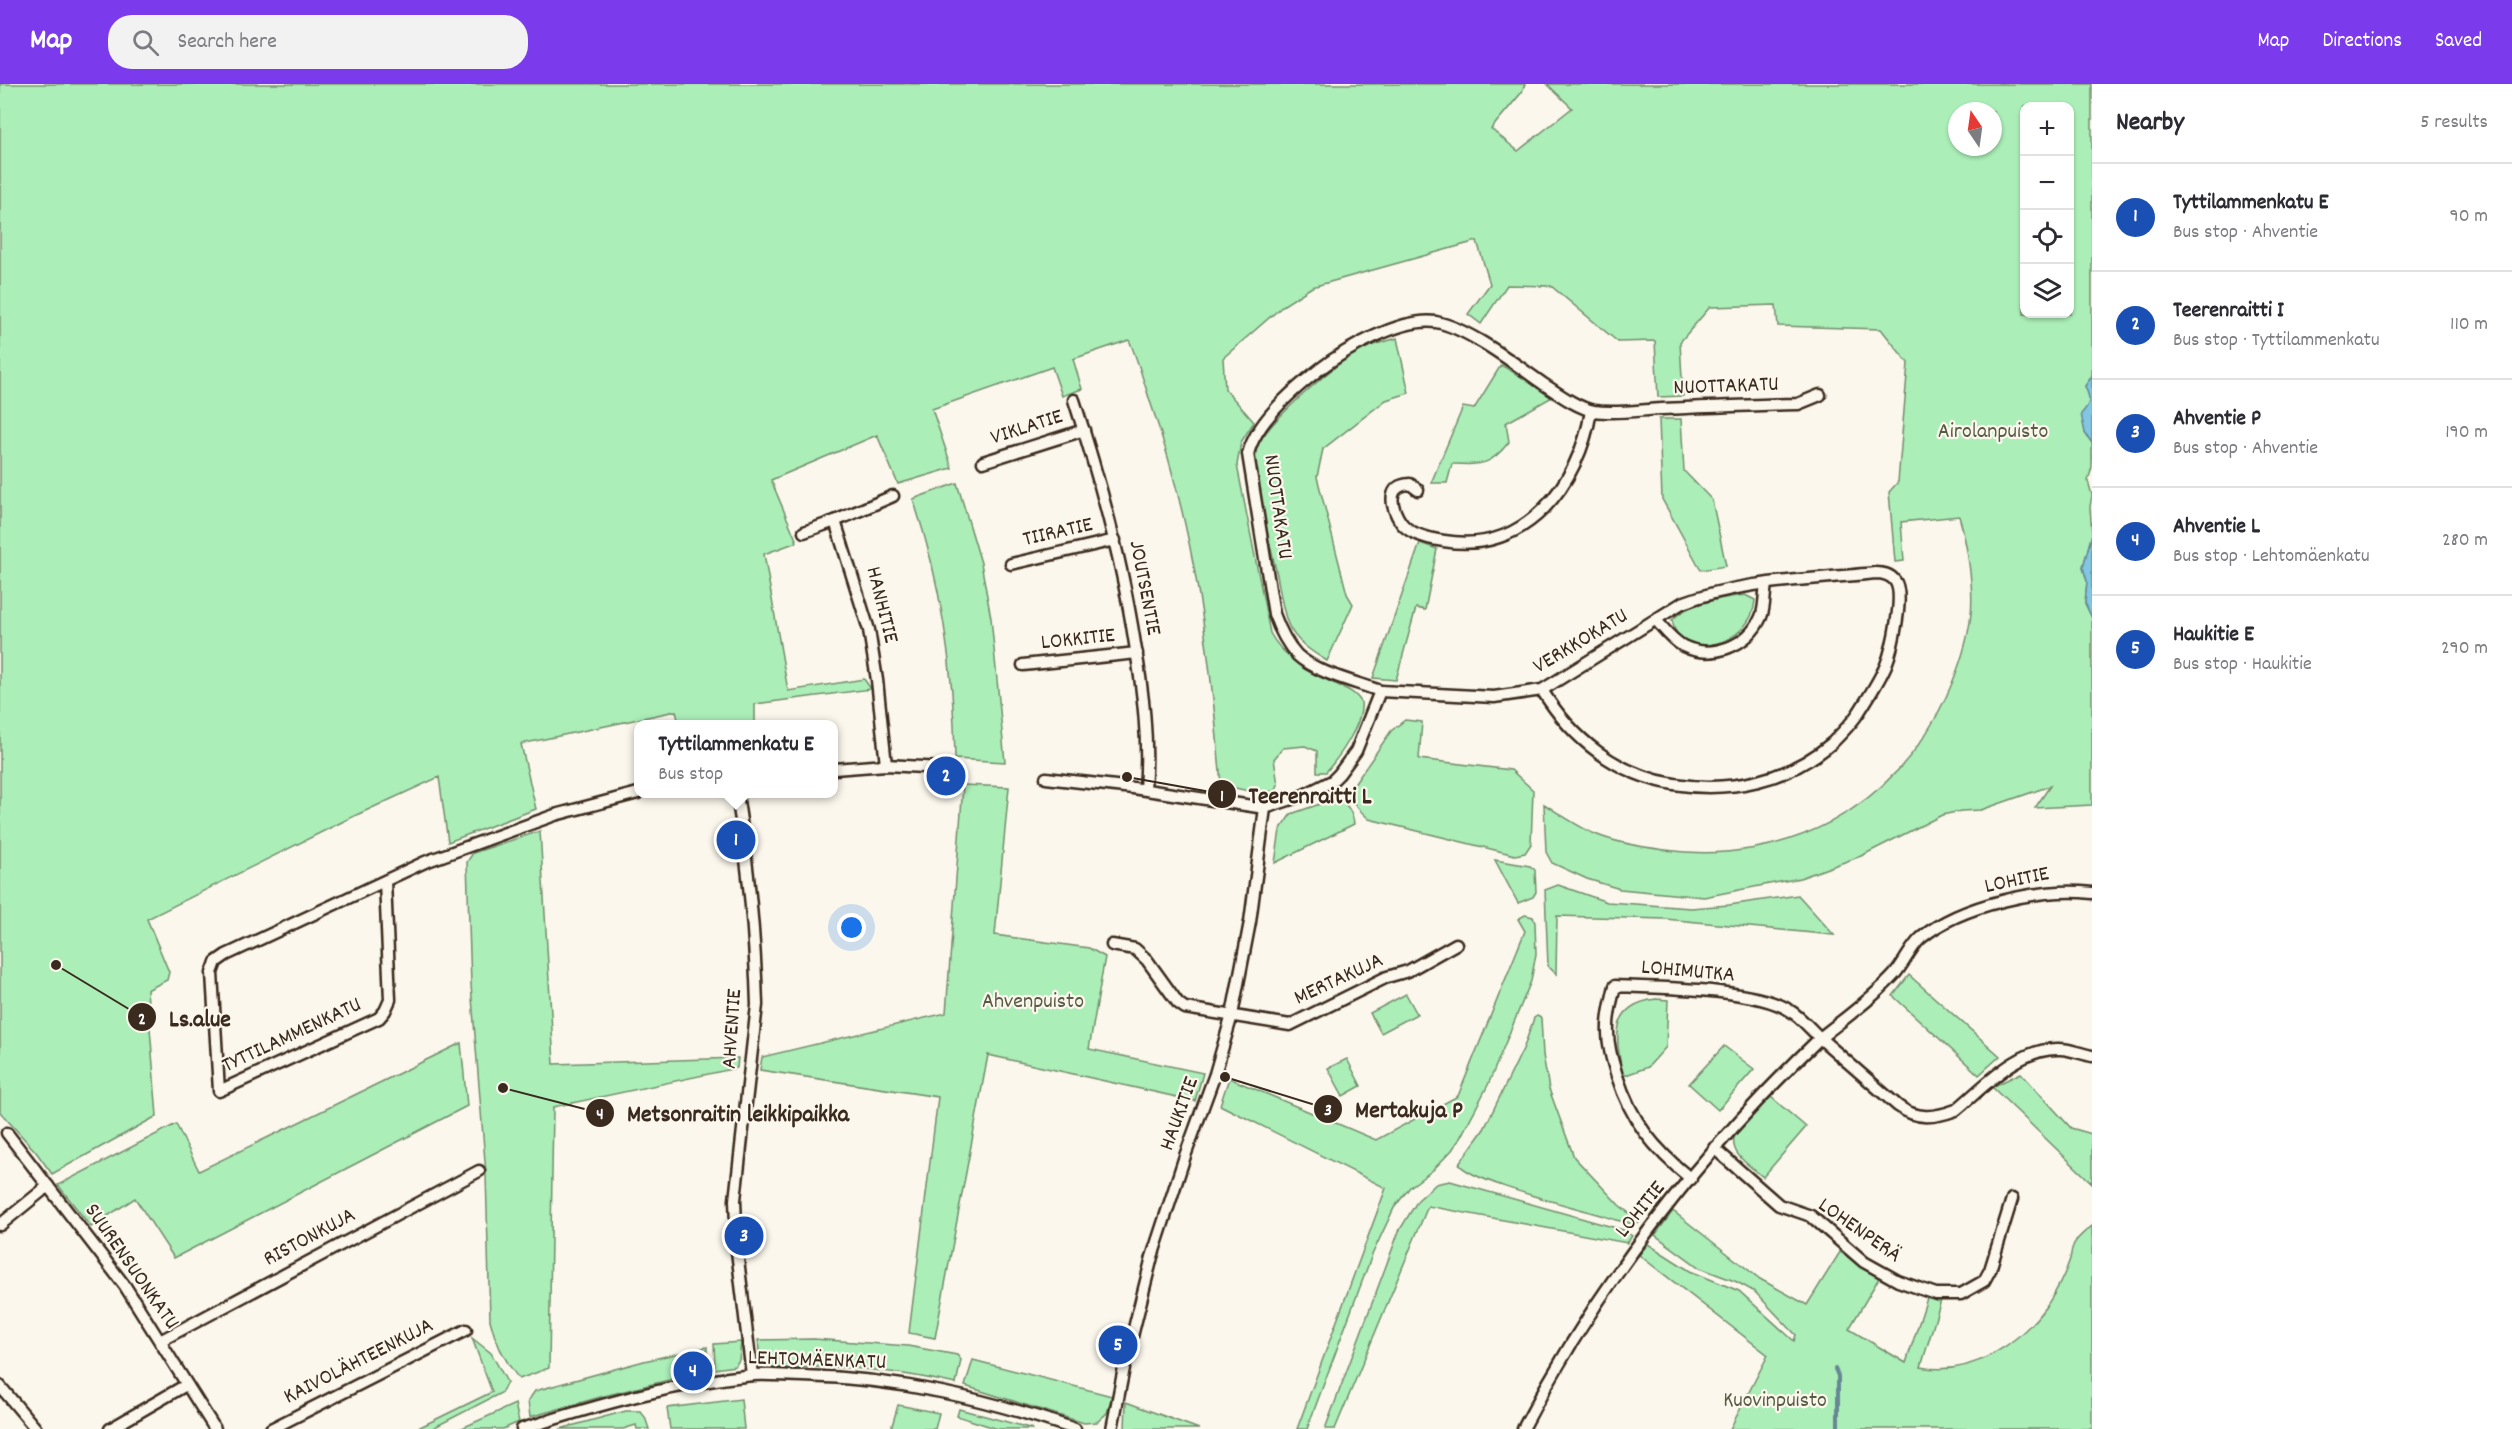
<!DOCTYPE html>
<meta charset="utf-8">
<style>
:root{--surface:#fff;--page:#f2f2f3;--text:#2b2b33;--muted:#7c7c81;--line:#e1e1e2;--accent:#7c3aed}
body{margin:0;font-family:Dekko,sans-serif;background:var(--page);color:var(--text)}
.controls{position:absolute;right:18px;top:18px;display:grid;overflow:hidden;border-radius:12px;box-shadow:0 2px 4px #0004}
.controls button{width:54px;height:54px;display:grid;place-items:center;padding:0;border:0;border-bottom:2px solid var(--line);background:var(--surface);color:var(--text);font:30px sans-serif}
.compass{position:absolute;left:1948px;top:18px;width:54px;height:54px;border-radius:50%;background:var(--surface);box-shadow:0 2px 4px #0004;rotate:347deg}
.you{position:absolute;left:852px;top:844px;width:21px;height:21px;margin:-15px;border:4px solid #fff;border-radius:50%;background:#1a73e8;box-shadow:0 0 0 9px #1a73e833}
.badge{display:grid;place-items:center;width:39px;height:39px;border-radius:50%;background:var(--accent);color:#fff;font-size:20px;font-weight:700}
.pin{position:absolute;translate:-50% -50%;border:3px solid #fff;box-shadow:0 2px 6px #0006}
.popup{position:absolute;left:634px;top:636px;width:204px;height:78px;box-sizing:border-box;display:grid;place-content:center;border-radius:12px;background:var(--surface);filter:drop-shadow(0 2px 4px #0005);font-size:20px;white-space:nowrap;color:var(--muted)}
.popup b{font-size:22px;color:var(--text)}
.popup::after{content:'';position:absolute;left:50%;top:100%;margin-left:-12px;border:12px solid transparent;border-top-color:var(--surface)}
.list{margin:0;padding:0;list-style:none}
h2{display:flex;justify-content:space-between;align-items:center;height:78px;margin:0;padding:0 24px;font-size:26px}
h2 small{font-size:20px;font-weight:400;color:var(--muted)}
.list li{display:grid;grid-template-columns:39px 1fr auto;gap:18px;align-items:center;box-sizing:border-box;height:108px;padding:0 24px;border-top:2px solid var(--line)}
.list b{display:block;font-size:22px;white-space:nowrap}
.list p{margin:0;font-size:20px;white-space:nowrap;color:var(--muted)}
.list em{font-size:20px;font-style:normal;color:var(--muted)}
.icon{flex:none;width:33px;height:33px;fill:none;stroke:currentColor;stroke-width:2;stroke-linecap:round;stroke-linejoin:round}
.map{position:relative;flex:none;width:2092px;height:1345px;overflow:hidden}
header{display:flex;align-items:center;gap:36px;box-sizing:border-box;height:84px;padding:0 30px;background:var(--accent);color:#fff}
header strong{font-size:28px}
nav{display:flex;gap:33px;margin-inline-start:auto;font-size:21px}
.search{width:420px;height:54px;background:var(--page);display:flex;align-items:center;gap:15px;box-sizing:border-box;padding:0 21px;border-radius:24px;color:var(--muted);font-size:22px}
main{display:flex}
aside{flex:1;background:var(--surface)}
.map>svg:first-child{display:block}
.green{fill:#abeeb8;stroke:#738c6b;stroke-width:1.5;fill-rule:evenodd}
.water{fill:#82c6e3;stroke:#668894;stroke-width:1.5}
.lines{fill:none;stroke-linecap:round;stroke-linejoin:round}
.stream{stroke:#668894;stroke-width:4}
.minor-casing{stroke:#3b2a1e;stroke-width:15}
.minor{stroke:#fbf7ec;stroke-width:10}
.labels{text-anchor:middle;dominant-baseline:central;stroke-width:4.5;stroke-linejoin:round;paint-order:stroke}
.street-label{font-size:22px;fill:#3b2a1e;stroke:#fbf7ec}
.park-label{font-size:22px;fill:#575b44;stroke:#fbf7ec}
.leader{fill:none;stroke:#3b2a1e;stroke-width:2}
.callout-dot{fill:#3b2a1e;stroke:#fbf7ec;stroke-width:2}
.mark-label{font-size:18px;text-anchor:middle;font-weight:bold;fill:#fff}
.callout-label{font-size:24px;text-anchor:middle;font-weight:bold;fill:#3b2a1e;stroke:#fbf7ec;stroke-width:4.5;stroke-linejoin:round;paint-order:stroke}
</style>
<header>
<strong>Map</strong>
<div class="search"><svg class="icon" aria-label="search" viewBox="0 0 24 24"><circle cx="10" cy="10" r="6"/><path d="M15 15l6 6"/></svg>Search here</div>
<nav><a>Map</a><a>Directions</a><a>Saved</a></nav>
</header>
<main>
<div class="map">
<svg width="2092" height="1345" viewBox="0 0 2092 1345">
<rect width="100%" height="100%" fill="#fbf7ec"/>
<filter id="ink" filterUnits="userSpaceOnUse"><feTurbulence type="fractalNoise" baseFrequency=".0167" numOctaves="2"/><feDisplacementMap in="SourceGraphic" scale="12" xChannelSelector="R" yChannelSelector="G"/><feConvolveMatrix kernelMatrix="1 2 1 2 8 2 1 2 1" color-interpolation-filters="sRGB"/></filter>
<g filter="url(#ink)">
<g class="green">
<path d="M0,0h1525l-3,8 -31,37 27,22 54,-43 -25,-24h545v292l-7,10 5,12 -5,35 7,10v24l-4,14 4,14 -2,12 2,27 -9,33 4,14 -2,22 7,15v187l-57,3 15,-22 -69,24 -20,1 -19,4 -81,41 -61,22 -96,19 -84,-8 -33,-10 -35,-16 -6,-11 -2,-48c16,10 33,22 51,30 21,9 47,13 70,16 121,16 231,-42 281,-153 12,-26 22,-55 25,-83 3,-29 -4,-70 -12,-98l-58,6 3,39 -9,1 -6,-70 9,-10 10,-119 -27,-34 -103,-3 -2,-21 -66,2 -30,35 3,54 -25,1 -3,-56 -37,1 -67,-56 -44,-1 -26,39 -13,-10 22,-30 -13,-43 -165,46 -28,18 -61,53 2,31 29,33 -13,20 -4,23 33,168c12,23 36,37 59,48 12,6 25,9 32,21 3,21 -22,55 -35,70h-9v-21l-12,-5 -22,2 -9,11 4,26 -3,6 -17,2 -37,-8c-10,-129 -27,-258 -70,-381 -7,-21 -13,-44 -22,-64l-56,19 9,30 -20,7 -10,-29 -120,42 20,59 -54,16 -21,-49 -106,45 26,62 -33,12 24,137 76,-12 7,10 -116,15v20h-76l-3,-13 -155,33 15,65 -88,33 -9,-65 -89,41 -203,101 22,53 -2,8 -20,10 10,126 -105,58 -16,-22 -36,-40zM2024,22h46v208h-46zM1957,27h36v36h-36z"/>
<path d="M1397,254l12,55 -23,7 -63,49 -6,28 30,117 6,10 -26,57c-15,-9 -32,-20 -39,-37 -6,-15 -8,-34 -11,-49 -8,-36 -18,-72 -21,-108 -1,-8 -1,-15 2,-22 9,-22 82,-86 104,-96 11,-5 23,-7 35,-11z"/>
<path d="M1501,281l53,31 -48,27 3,19c-19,24 -27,23 -57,22l-5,19h-16l32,-76 11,2z"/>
<path d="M1659,335h22l3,52 28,29 14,66 -25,4 -39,-71z"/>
<path d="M957,399l24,80 10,55 14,144 -50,-3c-1,-90 -13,-175 -42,-260z"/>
<path d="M1420,459l17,6 -12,61 -9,-2 -20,72 -23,-2z"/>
<path d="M1745,511l10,5c-3,48 -77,62 -83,20 18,-19 49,-22 73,-25z"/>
<path d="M1405,636l17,2 -3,37 92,11 22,20 -2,54 -6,9 -10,2 -146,-36c-8,-7 -19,-17 -20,-27l42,-61z"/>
<path d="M963,701l46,2 -14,148 94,13 16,9 -16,92 114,24 -8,28 -207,-46 -53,283 -26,-5 29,-236 -178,-27 2,-13 184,-44z"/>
<path d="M1337,714c10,5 16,15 17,26l-79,39 5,-33 11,-16z"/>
<path d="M540,747l14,233 184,-6 -1,10 -184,39 -4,261 -30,11c-14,-18 -24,-37 -29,-59l-4,-146 -15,-189 -4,-123 6,-9z"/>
<path d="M1495,776l35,6 5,4 1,22 -3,5 -15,6z"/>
<path d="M1558,801l49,17 84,6 38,-3 69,-10 36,40 -169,-16 -108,-3 -1,58 -8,-8 -3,-76z"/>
<path d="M1525,831l8,2 2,6 1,31 -5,27 -43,104 -29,55 -7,10 -19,20 -23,17 -16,21 -22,47 -65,174h-10l89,-241 -166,-83 9,-27 147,62 82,-44 67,-165 -7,-12z"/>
<path d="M1909,891l91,81 -21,19 -86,-79z"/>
<path d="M1406,910l11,20 -36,19 -11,-20z"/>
<path d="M1656,915l12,1 -2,47 -18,20 -25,9c-7,-36 -15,-71 33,-77z"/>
<path d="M1537,932l4,2 2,37 6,34 25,68 45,48 21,17 -7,2 -17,-4c-27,-10 -145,-37 -157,-56l25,-35 40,-82 10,-29z"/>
<path d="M461,959l6,63 -293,152 -39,-60 -44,29 -33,-42 118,-61 23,47z"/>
<path d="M1724,962l30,23 -36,41 -29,-26z"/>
<path d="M1347,975l14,27 -18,10 -15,-28z"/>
<path d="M2021,989l50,55 21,6v49l-100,-96z"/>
<path d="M1771,1013l35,30 -43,50c-15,-13 -35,-23 -28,-44z"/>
<path d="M1450,1097l173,49 9,6 -5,7 -199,-37 -93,223h-10l74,-198 19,-31 18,-16z"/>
<path d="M1673,1127l87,68 47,26 33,-53 39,26 -30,51 57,34 21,-65 14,2 -20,67c50,10 98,-23 126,-62 9,-13 18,-31 23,-46 1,-4 1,-9 3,-13 3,-8 13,-15 19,-20v203h-362l38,-74 -129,-100 9,-11 42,27 49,20 55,50 2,-6 -41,-43 -18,-10 -37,-14 -45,-33z"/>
<path d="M472,1254l19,15 16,29 -6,11 -70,36h-15l76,-37z"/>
<path d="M814,1255l94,7 49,9 4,5 -5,24c-48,-11 -94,-18 -143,-17 -14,0 -38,5 -49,-5 -6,-5 -5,-15 -6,-22z"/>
<path d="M741,1258l-2,18 -4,6 -20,3 -1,-25z"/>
<path d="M707,1263v17l-23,4 1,8 -81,20 -74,21 -2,-16 7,-10 109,-30z"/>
<path d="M973,1276l139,36 -5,17 -10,9 -13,1 -119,-37z"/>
<path d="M741,1315l3,30h-74l-3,-21z"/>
<path d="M1126,1318l73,27h-74z"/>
<path d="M515,1320l4,18 -16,7h-43z"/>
<path d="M898,1321l41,8 -4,16h-44z"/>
<path d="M959,1325l74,20h-35l-41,-13z"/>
<path d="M626,1327h14l5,6 4,12h-12l-1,-4 -13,4h-63z"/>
</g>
<g class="water">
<path d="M2092,292v67l-7,-10 -4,-19c10,-11 10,-14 4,-28z"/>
<path d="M2092,450v84l-7,-15 2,-22 -4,-14z"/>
</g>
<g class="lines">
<path class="stream" d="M1835,1285l3,7v53"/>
<g class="minor-casing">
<g id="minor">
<path d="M1074,316c26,80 48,160 61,244 8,48 14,97 10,145"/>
<path d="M983,378l101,-32"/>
<path d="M1418,406l-8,-6c-23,1 -20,21 -10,37 8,13 30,18 44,20 82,14 135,-57 147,-130"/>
<path d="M804,448l31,-11"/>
<path d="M1011,480l104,-24"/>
<path d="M1656,536c8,9 16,20 27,26 29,14 65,0 78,-29 4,-9 3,-22 5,-32"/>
<path d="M1023,581l114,-12"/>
<path d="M1380,607l114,6 48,-7 140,-87c60,-23 129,-23 193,-30 8,0 15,1 20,8 10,13 -3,69 -9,84 -7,16 -18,33 -27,47 -7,11 -18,22 -27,31 -44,38 -102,50 -158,41 -57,-9 -102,-45 -132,-94"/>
<path d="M886,681l-9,-85 -8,-50 -34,-109 58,-25"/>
<path d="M834,685l52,-4 56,3"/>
<path d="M1046,694l87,10 132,20 39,-13 28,-14 7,-7 17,-23 24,-60c-24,-9 -64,-18 -83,-36 -11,-12 -18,-27 -23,-41l-26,-160c8,-32 46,-65 72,-85 26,-20 82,-52 116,-47 32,6 79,42 106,61 14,9 35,25 52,28 22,3 46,-1 68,-2 45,-2 91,-4 136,-5l22,-9"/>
<path d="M737,710c11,70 18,139 20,211l-22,195 2,51 15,124"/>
<path d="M385,797l5,119 -5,11 -6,7 -160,73 -7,-118 4,-11 10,-7 199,-93 130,-47 83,-22"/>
<path d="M2092,809c-49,-6 -132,12 -171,45 -11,10 -17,26 -27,37 -22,24 -49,43 -74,63l78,68c19,14 36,12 58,4 29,-24 63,-63 104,-61 10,0 22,5 32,7"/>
<path d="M1112,861l23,4 12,11 31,43 7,5 105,17 97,-48 21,-6 48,-27"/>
<path d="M7,1049l118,153 90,143"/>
<path d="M1714,1064l65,57 32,11 53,46 34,19 38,13h25l23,-13 6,-11 22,-71"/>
<path d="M0,1141l48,-39"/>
<path d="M160,1257l319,-170"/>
<path d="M0,1302l36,43"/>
<path d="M110,1345l76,-44"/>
<path d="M271,1345l195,-99"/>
<path d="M522,1345c76,-24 152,-46 231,-54 16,-1 34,1 50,1 95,2 183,23 272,53"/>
<path d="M1112,1345l12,-61 28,-111 33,-101 30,-82 17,-59 18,-93 15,-114"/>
<path d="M1523,1345c76,-146 178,-277 297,-391 -10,-9 -19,-21 -31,-28 -36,-22 -130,-22 -174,-24 -3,13 -7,27 -7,40 -1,17 4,34 9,50 15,46 36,72 74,103"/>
</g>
</g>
<use href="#minor" class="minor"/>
</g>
</g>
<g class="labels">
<g class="street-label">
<text transform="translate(1726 303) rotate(-2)">NUOTTAKATU</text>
<text transform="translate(1027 344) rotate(-18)">VIKLATIE</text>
<text transform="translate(1277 423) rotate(82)">NUOTTAKATU</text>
<text transform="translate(1058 449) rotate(-13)">TIIRATIE</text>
<text transform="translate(1144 504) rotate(79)">JOUTSENTIE</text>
<text transform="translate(881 521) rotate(76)">HANHITIE</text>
<text transform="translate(1078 556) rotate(-6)">LOKKITIE</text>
<text transform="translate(1581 558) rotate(-31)">VERKKOKATU</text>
<text transform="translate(2017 797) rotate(-12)">LOHITIE</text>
<text transform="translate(1688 888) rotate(5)">LOHIMUTKA</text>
<text transform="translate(1339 896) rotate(-25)">MERTAKUJA</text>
<text transform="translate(733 945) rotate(-86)">AHVENTIE</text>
<text transform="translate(292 952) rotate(-25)">TYTTILAMMENKATU</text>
<text transform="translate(1180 1030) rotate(-70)">HAUKITIE</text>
<text transform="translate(1641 1126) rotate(-51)">LOHITIE</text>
<text transform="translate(1859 1147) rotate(35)">LOHENPERÄ</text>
<text transform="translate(310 1154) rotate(-28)">RISTONKUJA</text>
<text transform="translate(131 1183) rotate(55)">SUURENSUONKATU</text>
<text transform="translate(817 1277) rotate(2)">LEHTOMÄENKATU</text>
<text transform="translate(359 1278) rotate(-27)">KAIVOLÄHTEENKUJA</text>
</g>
<g class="park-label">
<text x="1993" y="348">Airolanpuisto</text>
<text x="1033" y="918">Ahvenpuisto</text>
<text x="1775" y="1317">Kuovinpuisto</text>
</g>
</g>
<path class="leader" d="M1127 693L1222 710M56 881L142 933M1225 993L1328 1025M503 1004L600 1029"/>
<g class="callout-dot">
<circle cx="1127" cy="693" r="6"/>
<circle cx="56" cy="881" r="6"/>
<circle cx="1225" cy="993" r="6"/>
<circle cx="503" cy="1004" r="6"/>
<circle cx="1222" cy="710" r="15"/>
<circle cx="142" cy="933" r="15"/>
<circle cx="1328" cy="1025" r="15"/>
<circle cx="600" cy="1029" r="15"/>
</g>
<g class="mark-label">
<text x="1222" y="717">1</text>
<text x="142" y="940">2</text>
<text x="1328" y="1031">3</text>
<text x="600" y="1035">4</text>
</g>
<g class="callout-label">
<text x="1310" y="719">Teerenraitti L</text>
<text x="200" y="942">Ls.alue</text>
<text x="1409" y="1033">Mertakuja P</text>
<text x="738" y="1037">Metsonraitin leikkipaikka</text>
</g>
</svg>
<div class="controls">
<button>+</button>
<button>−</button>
<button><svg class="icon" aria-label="locate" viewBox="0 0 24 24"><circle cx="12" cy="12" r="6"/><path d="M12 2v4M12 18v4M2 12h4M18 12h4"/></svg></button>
<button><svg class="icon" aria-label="layers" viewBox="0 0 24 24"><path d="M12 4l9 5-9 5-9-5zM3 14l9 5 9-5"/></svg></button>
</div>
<svg class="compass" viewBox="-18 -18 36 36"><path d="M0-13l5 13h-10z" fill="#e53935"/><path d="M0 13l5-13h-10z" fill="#7c7c81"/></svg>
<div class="you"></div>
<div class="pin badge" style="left:736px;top:756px;background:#1a4fb4">1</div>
<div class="popup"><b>Tyttilammenkatu E</b>Bus stop</div>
<div class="pin badge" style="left:946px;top:692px;background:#1a4fb4">2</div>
<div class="pin badge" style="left:744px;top:1152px;background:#1a4fb4">3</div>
<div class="pin badge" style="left:693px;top:1287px;background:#1a4fb4">4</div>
<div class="pin badge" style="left:1118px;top:1261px;background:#1a4fb4">5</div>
</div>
<aside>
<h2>Nearby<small>5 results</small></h2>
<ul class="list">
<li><span class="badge" style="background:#1a4fb4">1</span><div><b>Tyttilammenkatu E</b><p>Bus stop · Ahventie</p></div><em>90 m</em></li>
<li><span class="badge" style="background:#1a4fb4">2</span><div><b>Teerenraitti I</b><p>Bus stop · Tyttilammenkatu</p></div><em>110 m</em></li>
<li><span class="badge" style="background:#1a4fb4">3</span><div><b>Ahventie P</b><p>Bus stop · Ahventie</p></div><em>190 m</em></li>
<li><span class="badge" style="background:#1a4fb4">4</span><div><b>Ahventie L</b><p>Bus stop · Lehtomäenkatu</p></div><em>280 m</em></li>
<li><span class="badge" style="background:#1a4fb4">5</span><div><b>Haukitie E</b><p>Bus stop · Haukitie</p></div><em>290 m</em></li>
</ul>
</aside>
</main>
